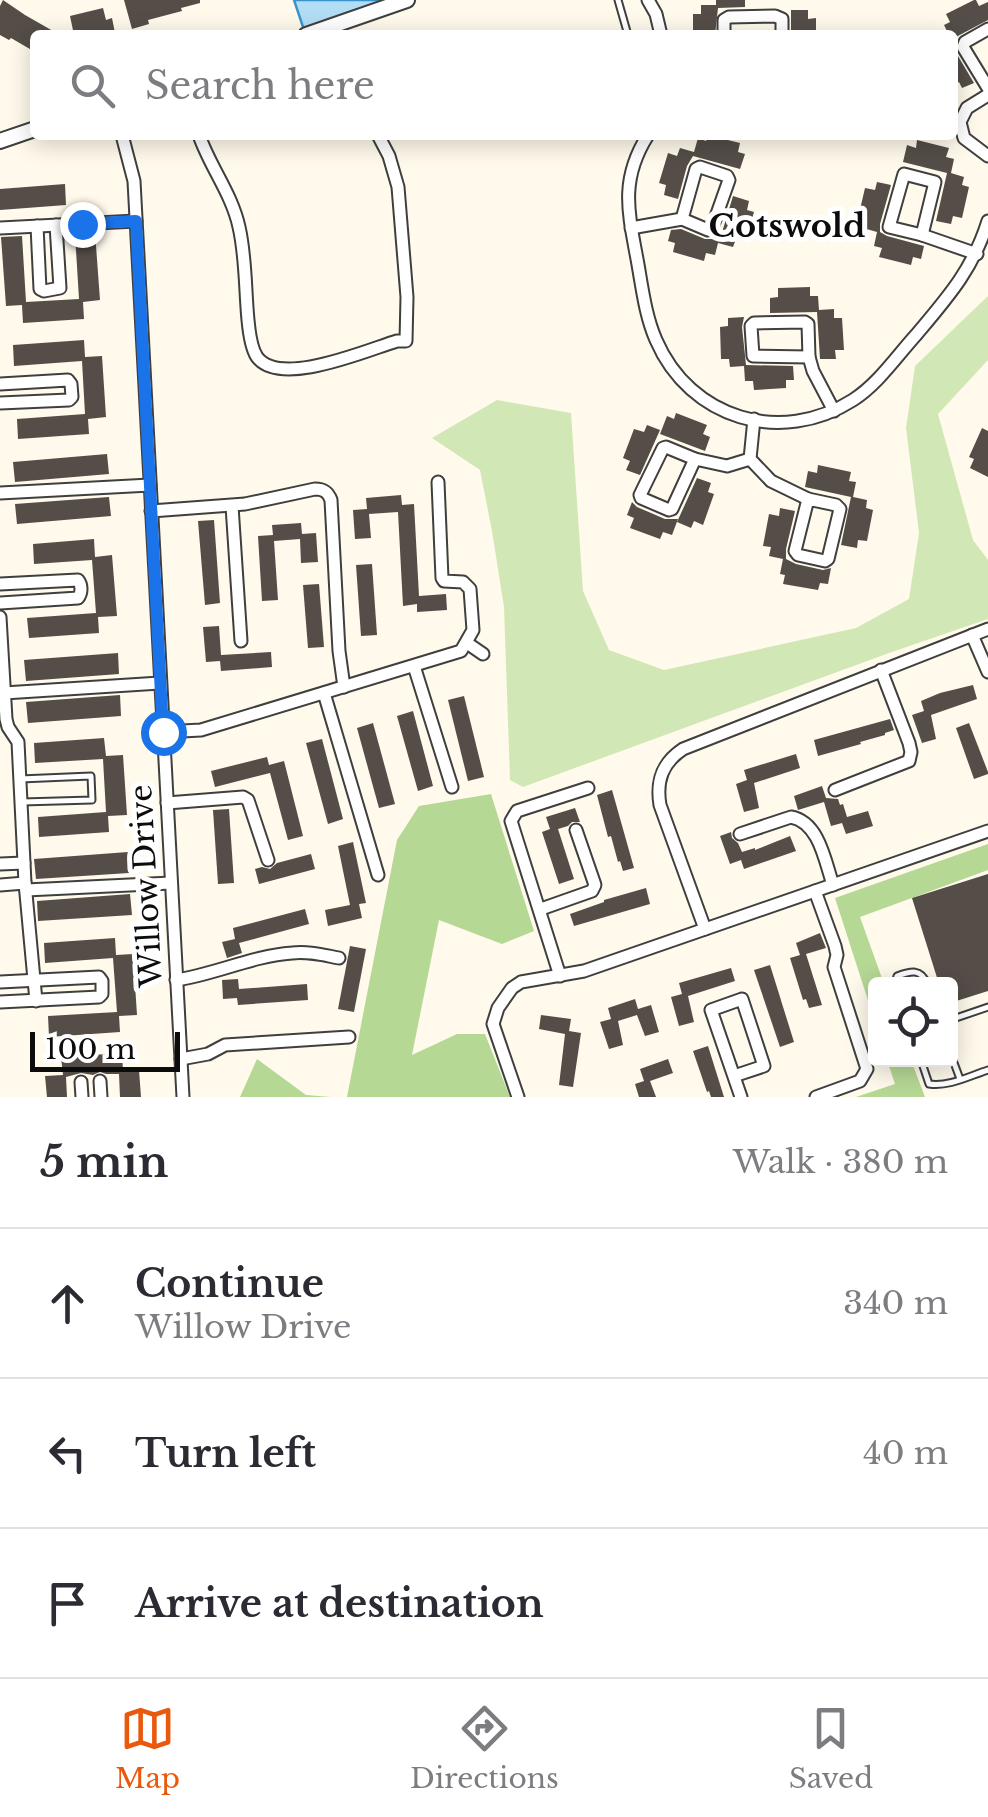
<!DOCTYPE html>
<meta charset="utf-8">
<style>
:root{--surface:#fff;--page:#f7f7f7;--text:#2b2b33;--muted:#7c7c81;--line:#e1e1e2;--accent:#ea580c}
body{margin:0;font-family:"Libre Baskerville",serif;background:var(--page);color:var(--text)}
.controls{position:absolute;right:30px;bottom:30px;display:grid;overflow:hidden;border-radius:10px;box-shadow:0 5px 25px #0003}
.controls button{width:90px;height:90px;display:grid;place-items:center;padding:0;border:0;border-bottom:2px solid var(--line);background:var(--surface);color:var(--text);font:50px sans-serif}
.scale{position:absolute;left:30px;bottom:25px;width:150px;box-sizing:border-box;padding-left:10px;border:5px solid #0c0c0c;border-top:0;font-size:28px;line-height:35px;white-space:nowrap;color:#0c0c0c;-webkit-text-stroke:8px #fff;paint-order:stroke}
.stop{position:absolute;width:30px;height:30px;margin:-22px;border:8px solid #1a73e8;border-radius:50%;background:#fff}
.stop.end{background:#1a73e8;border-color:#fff;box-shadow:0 2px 10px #0008}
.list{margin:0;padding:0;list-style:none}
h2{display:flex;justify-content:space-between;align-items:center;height:130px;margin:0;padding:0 40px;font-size:42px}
h2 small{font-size:32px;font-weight:400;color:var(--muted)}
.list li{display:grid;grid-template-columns:65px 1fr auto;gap:30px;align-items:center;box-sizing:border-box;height:150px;padding:0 40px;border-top:2px solid var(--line)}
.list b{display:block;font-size:38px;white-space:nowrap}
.list p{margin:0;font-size:32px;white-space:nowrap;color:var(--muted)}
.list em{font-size:32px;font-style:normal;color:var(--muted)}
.icon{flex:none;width:55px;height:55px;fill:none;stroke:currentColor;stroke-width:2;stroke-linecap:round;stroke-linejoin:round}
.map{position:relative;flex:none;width:988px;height:1097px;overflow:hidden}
.search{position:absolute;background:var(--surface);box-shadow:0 5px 25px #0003;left:30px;right:30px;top:30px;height:110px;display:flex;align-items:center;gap:25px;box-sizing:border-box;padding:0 35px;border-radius:10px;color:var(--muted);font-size:38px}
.sheet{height:580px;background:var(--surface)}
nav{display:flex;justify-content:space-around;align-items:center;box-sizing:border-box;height:140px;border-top:2px solid var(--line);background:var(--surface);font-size:28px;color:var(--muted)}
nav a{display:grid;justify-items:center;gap:5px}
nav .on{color:var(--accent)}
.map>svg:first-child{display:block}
.green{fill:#d1e8b6}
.forest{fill:#b5d895}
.water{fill:#b1ddf5;stroke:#3994cb;stroke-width:2.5}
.building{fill:#544d48}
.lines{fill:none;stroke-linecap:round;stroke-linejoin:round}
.service-casing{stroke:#3f3f3f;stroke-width:9}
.minor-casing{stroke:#3f3f3f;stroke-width:15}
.tertiary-casing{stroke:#3f3f3f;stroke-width:18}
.service{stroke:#fff;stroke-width:5}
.minor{stroke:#fff;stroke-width:11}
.tertiary{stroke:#fff;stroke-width:14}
.route{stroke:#1a73e8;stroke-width:12}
.labels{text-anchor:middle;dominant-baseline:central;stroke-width:10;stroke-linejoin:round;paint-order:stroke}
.street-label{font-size:30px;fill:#0c0c0c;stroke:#fff}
.neighbourhood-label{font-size:32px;font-weight:bold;fill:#0c0c0c;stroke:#fff}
</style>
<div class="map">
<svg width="988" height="1097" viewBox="0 0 988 1097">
<rect width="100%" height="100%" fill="#fffaeb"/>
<path class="green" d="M988,296v64l-50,54 35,126 15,20v59l-99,34 -366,134 -13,-7 -6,-173 -12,-76 -12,-61 -48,-32 65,-38 74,13 12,178 26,59 55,20 192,-42 53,-29 10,-66 -13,-105 9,-62z"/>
<g class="forest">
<path d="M491,794l43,137 -32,13 -63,-24 -27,135 45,-21h28l25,63h-163l50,-257 22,-34z"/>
<path d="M988,844v26l-128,47 24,67h-8l-1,38 -40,-124z"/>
<path d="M257,1059l49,36 25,2h-91z"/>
<path d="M887,1060h24l14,37h-69l39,-13z"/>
</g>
<path class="water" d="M294,0h121l-110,33z"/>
<g class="building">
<path d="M3,0l22,15 35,20h-25v17l-24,-14 -2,2 -9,-5v-29z"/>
<path d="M124,0h76v3l-19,5 1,3 -34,9 1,4 -17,5z"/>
<path d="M716,0h29v7l-27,1 -3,27h-22v-21h8v-9h15z"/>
<path d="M974,0h2l3,6 9,-4v18l-34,18 1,13 19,32 -12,5 -3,-6 -6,3v-50h-4l-5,-10 6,-3 -4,-8z"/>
<path d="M103,8l3,12 6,-2 3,15 -41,2 -4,-19z"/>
<path d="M791,10h17v9l8,-1v17h-25z"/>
<path d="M708,135l32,8 -2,9 7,2 -5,15 -47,-13 -6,10 -9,33 -14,-4 2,-10 -7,-2 9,-30 9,3 3,-8 14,4 4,-14 8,3z"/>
<path d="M917,140l32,8 -3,9 8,2 -3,14 13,4 -2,8 7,2 -7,31 -9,-2 -2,8 -15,-3 11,-48 -44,-11 4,-17 9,3z"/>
<path d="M877,182l14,3 -11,39v8l7,4 37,10 -3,13 -8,-2 -2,8 -32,-8 3,-9 -8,-2 3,-14 -14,-4 2,-9 -7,-1 7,-30 10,2z"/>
<path d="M65,184l1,21 -66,5v-21z"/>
<path d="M733,196l16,5 -2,9 7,2 -9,30 -9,-3 -3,8 -15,-4 -3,12 -9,-2 -2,8 -31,-9 2,-9 -7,-2 3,-11 10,-1 24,10h15z"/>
<path d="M95,232l5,68 -17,2 1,17 -61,4 -1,-18 -16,1 -5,-69 21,-1 4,66 53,-3 -4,-65z"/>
<path d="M810,287v9h8l1,14 15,-1v9h8l2,32h-9l1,9h-16l-3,-47 -47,1v-15l8,-1v-9z"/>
<path d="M744,317l-2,10 4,38 47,1 1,14h-8v8l-32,2 -1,-9h-8l-1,-15 -14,1 -1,-8h-8l-1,-32 8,-1v-8z"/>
<path d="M84,340l1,17 17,-1 4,61 -18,2 1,15 -71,5 -1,-20 68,-5 -3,-53 -68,5 -1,-21z"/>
<path d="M676,413l31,12 -4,9 7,3 -5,14 -45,-17 7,-18 7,3z"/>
<path d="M647,425l13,5 -20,45 -14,-5 4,-9 -7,-3 11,-29 10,3z"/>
<path d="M982,428l6,3v46l-18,-9 4,-9 -5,-2z"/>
<path d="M107,454l2,20 -94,8 -2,-20z"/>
<path d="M818,465l33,7 -2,9 7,1 -3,15 14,3 -1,8 7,2 -6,31 -9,-1 -1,8 -16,-3 10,-48 -46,-10 3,-16 9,2z"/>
<path d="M697,478l14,5 -3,9 6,2 -11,31 -9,-4 -3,7 -14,-6z"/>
<path d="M401,495l1,10 12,-1 5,92 27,-2 1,16 -30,2v-8l-14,2 -5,-94 -29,2 2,24 -16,1 -2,-29 14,-1 -1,-11z"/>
<path d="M109,497l2,19 -94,8 -2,-20z"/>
<path d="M632,502l5,5 28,12h13l-6,16 -9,-3 -3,7 -30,-11 4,-10 -7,-3z"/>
<path d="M780,508l15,3 -9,38v10l10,5 27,6 8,-2 -3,16 -8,-1 -2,7 -35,-6 2,-9 -5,-1 3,-15 -14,-3 2,-9 -8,-1 6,-32 10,2z"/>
<path d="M214,520l6,83 -15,2 -7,-84z"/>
<path d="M301,523l1,11 14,-1 2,29 -17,1 -1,-24 -26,2 4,59 -16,1 -4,-65 15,-1 -1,-10z"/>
<path d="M94,539l1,18 17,-2 5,61 -19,1 1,16 -70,5 -2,-20 69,-5 -4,-53 -58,4 -1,-20z"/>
<path d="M372,564l5,71 -16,1 -5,-71z"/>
<path d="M319,584l5,63 -16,1 -5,-63z"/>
<path d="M219,626l2,29 50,-3 1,15 -51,4 -1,-10 -14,1 -3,-35z"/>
<path d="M118,653l1,21 -93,7 -2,-21z"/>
<path d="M973,685l4,14 -46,16 5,24 -14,4 -10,-28 12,-4 -3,-10 19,-8z"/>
<path d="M120,695l1,21 -93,7 -2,-21z"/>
<path d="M464,696l20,81 -16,4 -20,-81z"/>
<path d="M413,711l20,75 -15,5 -21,-75z"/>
<path d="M890,719l4,11 -9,3v2l-25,7 1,2 -43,12 -4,-16z"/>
<path d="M373,723l22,81 -16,4 -22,-80z"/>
<path d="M969,723l19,49v2l-14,5 -18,-51z"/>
<path d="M104,738l2,18 17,-1 4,60 -19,1 1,16 -70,5 -1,-20 68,-5 -3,-53 -68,4 -1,-20z"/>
<path d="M322,739l21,80 -15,5 -22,-81z"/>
<path d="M796,754l4,14 -46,15 5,25 -15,4 -8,-28 11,-4 -3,-10z"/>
<path d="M267,757l2,8 15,-4 19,75 -15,4 -18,-67 -55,14 -4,-16z"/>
<path d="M822,786l4,12 12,1 2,6 3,-1 4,13 21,-6 5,15 -27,8 -4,-11 -11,3 -7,-24 -26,8 -4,-14z"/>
<path d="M612,790l22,78 -11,3 -3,-10 -2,1 -7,-26 -3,1 -11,-42z"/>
<path d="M575,808l5,14h-8l-4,4 -10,3 16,50 -15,5 -17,-52 8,-3 -4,-12z"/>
<path d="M229,809l5,74 -16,1 -5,-74z"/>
<path d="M731,832l1,6 6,5 4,9 13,-4v2l35,-14 6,15 -52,18 -3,-9 -11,4 -10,-28z"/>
<path d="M353,842l13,61 -7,1 3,14 -34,8 -3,-16 25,-5 -12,-59z"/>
<path d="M128,852l1,21 -93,6 -2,-20z"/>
<path d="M311,854l4,15 -56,15 -4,-15 7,-2 8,2 7,-6z"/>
<path d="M988,874v117l-38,12v-19h-11l-27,-86z"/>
<path d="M646,888l4,16 -76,22 -4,-12 34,-12v-2z"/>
<path d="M130,894l2,21 -94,6 -1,-20z"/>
<path d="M305,909l4,15 -70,19 3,10 -15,5 -5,-16 13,-3 -2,-11z"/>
<path d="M820,933l6,15 -20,6 16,51 -13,3 -3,-9 -3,1 -13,-42 10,-3 -4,-12z"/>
<path d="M115,938l1,17 17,-1 4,61 -18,1 1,16 -71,5 -1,-21 69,-4 -4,-54 -68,5 -1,-20z"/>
<path d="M350,946l16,3 -12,63 -16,-3z"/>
<path d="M770,965l24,77 -14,5 -26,-77z"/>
<path d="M731,968l4,13 -47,15 6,26 -15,4 -8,-29 11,-3 -3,-11z"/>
<path d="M238,979l1,10 68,-5 1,16 -70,5 -1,-7 -14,1 -1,-19z"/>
<path d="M635,999l3,10 13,-4 8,27 -14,4 -8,-21 -19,6 5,24 -14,4 -9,-27 11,-3 -3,-11z"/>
<path d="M541,1015l30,4 -2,12 12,2 -8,54 -14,-2 6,-51 -26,-5z"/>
<path d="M708,1046l16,51h-13l-2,-6 -2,1 -14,-41z"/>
<path d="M122,1053l1,18 16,-1 2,27h-21l-1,-23h-13l-6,-2 -7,3 -12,-2 -15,4 1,20h-20l-2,-21 18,-1 -2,-18z"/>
<path d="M668,1059l5,14 -23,8 6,16h-17l-4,-13 9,-3 -4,-12z"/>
</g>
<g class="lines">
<g class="service-casing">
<g id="service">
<path d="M618,0l10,35"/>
<path d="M20,779l71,-3 1,24 -70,2"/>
<path d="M895,984l2,-8c14,-5 24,-8 30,8"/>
<path d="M950,1020l38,-13"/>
<path d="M950,1052l10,27"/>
<path d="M921,1060l8,24c20,3 40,-8 59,-14"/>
</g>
</g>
<g class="minor-casing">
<g id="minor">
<path d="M648,0l8,14 5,21"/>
<path d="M988,29l-23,13 -2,5 25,41"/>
<path d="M724,35v-15l5,-3 46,-1 7,3v16"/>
<path d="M988,95l-21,13 -7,14 4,16 24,18"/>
<path d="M122,135l12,46 49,916"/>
<path d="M199,135c11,32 33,59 40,92 7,30 6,62 9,93 1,11 3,28 9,37 23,31 110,-7 140,-16h9l1,-44 -9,-110 -9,-31 -11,-21"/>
<path d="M648,135c-28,44 -20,76 -11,124 5,27 8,56 19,81 34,79 125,106 197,60 25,-16 43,-43 63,-65 32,-38 57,-66 72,-114"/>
<path d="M700,167l27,9 2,4 -17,48 -4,2 -26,-11 14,-50z"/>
<path d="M904,174l31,8 -13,53 -33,-8z"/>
<path d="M37,226l3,63 4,2 16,-3 -4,-63"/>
<path d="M0,228l136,-7"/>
<path d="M631,228l51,-9"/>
<path d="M922,235l55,19"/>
<path d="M805,322l3,2 1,33 -56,-1 -2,-30 3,-3z"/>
<path d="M809,357l4,14 21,40"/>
<path d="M0,384l68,-4 3,4 1,13 -3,3 -69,3"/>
<path d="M754,419l-4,40 21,22 37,18"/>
<path d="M666,447l29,12 -23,50 -3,1 -28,-12 -1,-3 23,-47z"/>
<path d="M695,459l32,7 23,-7"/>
<path d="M0,493l150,-8"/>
<path d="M808,499l28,6 4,4 -12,50 -3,2 -27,-6 -3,-4z"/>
<path d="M232,506l9,135"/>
<path d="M151,511l94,-7 70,-15c9,0 13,3 16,11l8,151 5,36"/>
<path d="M0,584l78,-4c4,5 4,13 0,18l-78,5"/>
<path d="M0,617l6,102 2,8 10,15 7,141 11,118"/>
<path d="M972,635l16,37"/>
<path d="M467,643l16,11"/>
<path d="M414,666l38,121"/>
<path d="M4,693l156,-10"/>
<path d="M324,693l54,182"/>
<path d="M163,732l38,-2 260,-79 12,-21 -3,-41 -7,-7 -19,-1 -2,-3 -4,-96"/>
<path d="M835,790l74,-29 2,-9 -2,-9 -28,-73"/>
<path d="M167,803l76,-6 5,3 20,60"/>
<path d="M740,834l51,-17c28,5 34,44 42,68"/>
<path d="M0,864l24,-1"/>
<path d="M0,885l25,-2"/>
<path d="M26,890l145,-7"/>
<path d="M815,891l20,55 2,9 -3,12 33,102 -7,12 -44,16"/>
<path d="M541,909l51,-18 3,-6 -19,-55"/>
<path d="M705,929l-45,-124c-4,-24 2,-42 23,-56l305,-120"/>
<path d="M560,976l-49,-155 6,-10 71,-23"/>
<path d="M176,980c40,-6 76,-24 116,-27 16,-2 31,2 47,5"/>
<path d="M0,982l99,-5 3,4v13l-3,3 -99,5"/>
<path d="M181,1059l27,-5 17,-9 124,-8"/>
<path d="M734,1076l30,-10 -22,-67 -31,11 30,87"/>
<path d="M100,1081l1,16"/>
<path d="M81,1082l1,15"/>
<path d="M518,1097l-25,-73 5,-16 14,-20 9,-6 63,-11 404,-140"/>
</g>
</g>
<g class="tertiary-casing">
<g id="tertiary">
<path d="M306,35l101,-35"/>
<path d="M0,141l35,-12"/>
</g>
</g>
<use href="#service" class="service"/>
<use href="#minor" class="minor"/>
<use href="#tertiary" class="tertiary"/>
</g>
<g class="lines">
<path class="route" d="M82,224l54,-3 27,511"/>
</g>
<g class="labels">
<g class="street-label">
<text transform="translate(146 886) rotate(-93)">Willow Drive</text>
</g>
<g class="neighbourhood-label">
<text x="787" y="226">Cotswold</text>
</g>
</g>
</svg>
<div class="controls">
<button><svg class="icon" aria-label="locate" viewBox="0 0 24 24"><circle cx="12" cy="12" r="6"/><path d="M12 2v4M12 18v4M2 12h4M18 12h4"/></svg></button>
</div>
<div class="scale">100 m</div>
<div class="stop" style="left:163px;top:732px"></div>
<div class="stop end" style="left:82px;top:224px"></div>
<div class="search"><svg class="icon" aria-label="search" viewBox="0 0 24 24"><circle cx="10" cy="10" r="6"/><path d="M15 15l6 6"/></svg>Search here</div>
</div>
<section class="sheet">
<h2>5 min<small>Walk · 380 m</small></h2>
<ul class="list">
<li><svg class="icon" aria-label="ahead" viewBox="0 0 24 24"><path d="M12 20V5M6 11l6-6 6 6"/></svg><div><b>Continue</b><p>Willow Drive</p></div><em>340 m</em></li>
<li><svg class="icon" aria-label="left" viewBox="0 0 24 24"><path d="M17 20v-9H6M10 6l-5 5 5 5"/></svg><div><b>Turn left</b></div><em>40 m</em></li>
<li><svg class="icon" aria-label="arrive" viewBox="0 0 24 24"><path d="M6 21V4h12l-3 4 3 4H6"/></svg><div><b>Arrive at destination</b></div></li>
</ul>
</section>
<nav>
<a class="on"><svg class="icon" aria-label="map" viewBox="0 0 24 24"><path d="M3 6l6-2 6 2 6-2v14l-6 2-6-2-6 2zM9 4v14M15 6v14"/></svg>Map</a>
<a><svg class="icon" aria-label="directions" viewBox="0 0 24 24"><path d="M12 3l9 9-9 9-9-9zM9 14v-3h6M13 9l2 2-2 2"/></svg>Directions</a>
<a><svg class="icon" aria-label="saved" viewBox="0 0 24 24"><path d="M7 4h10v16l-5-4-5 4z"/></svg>Saved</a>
</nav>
